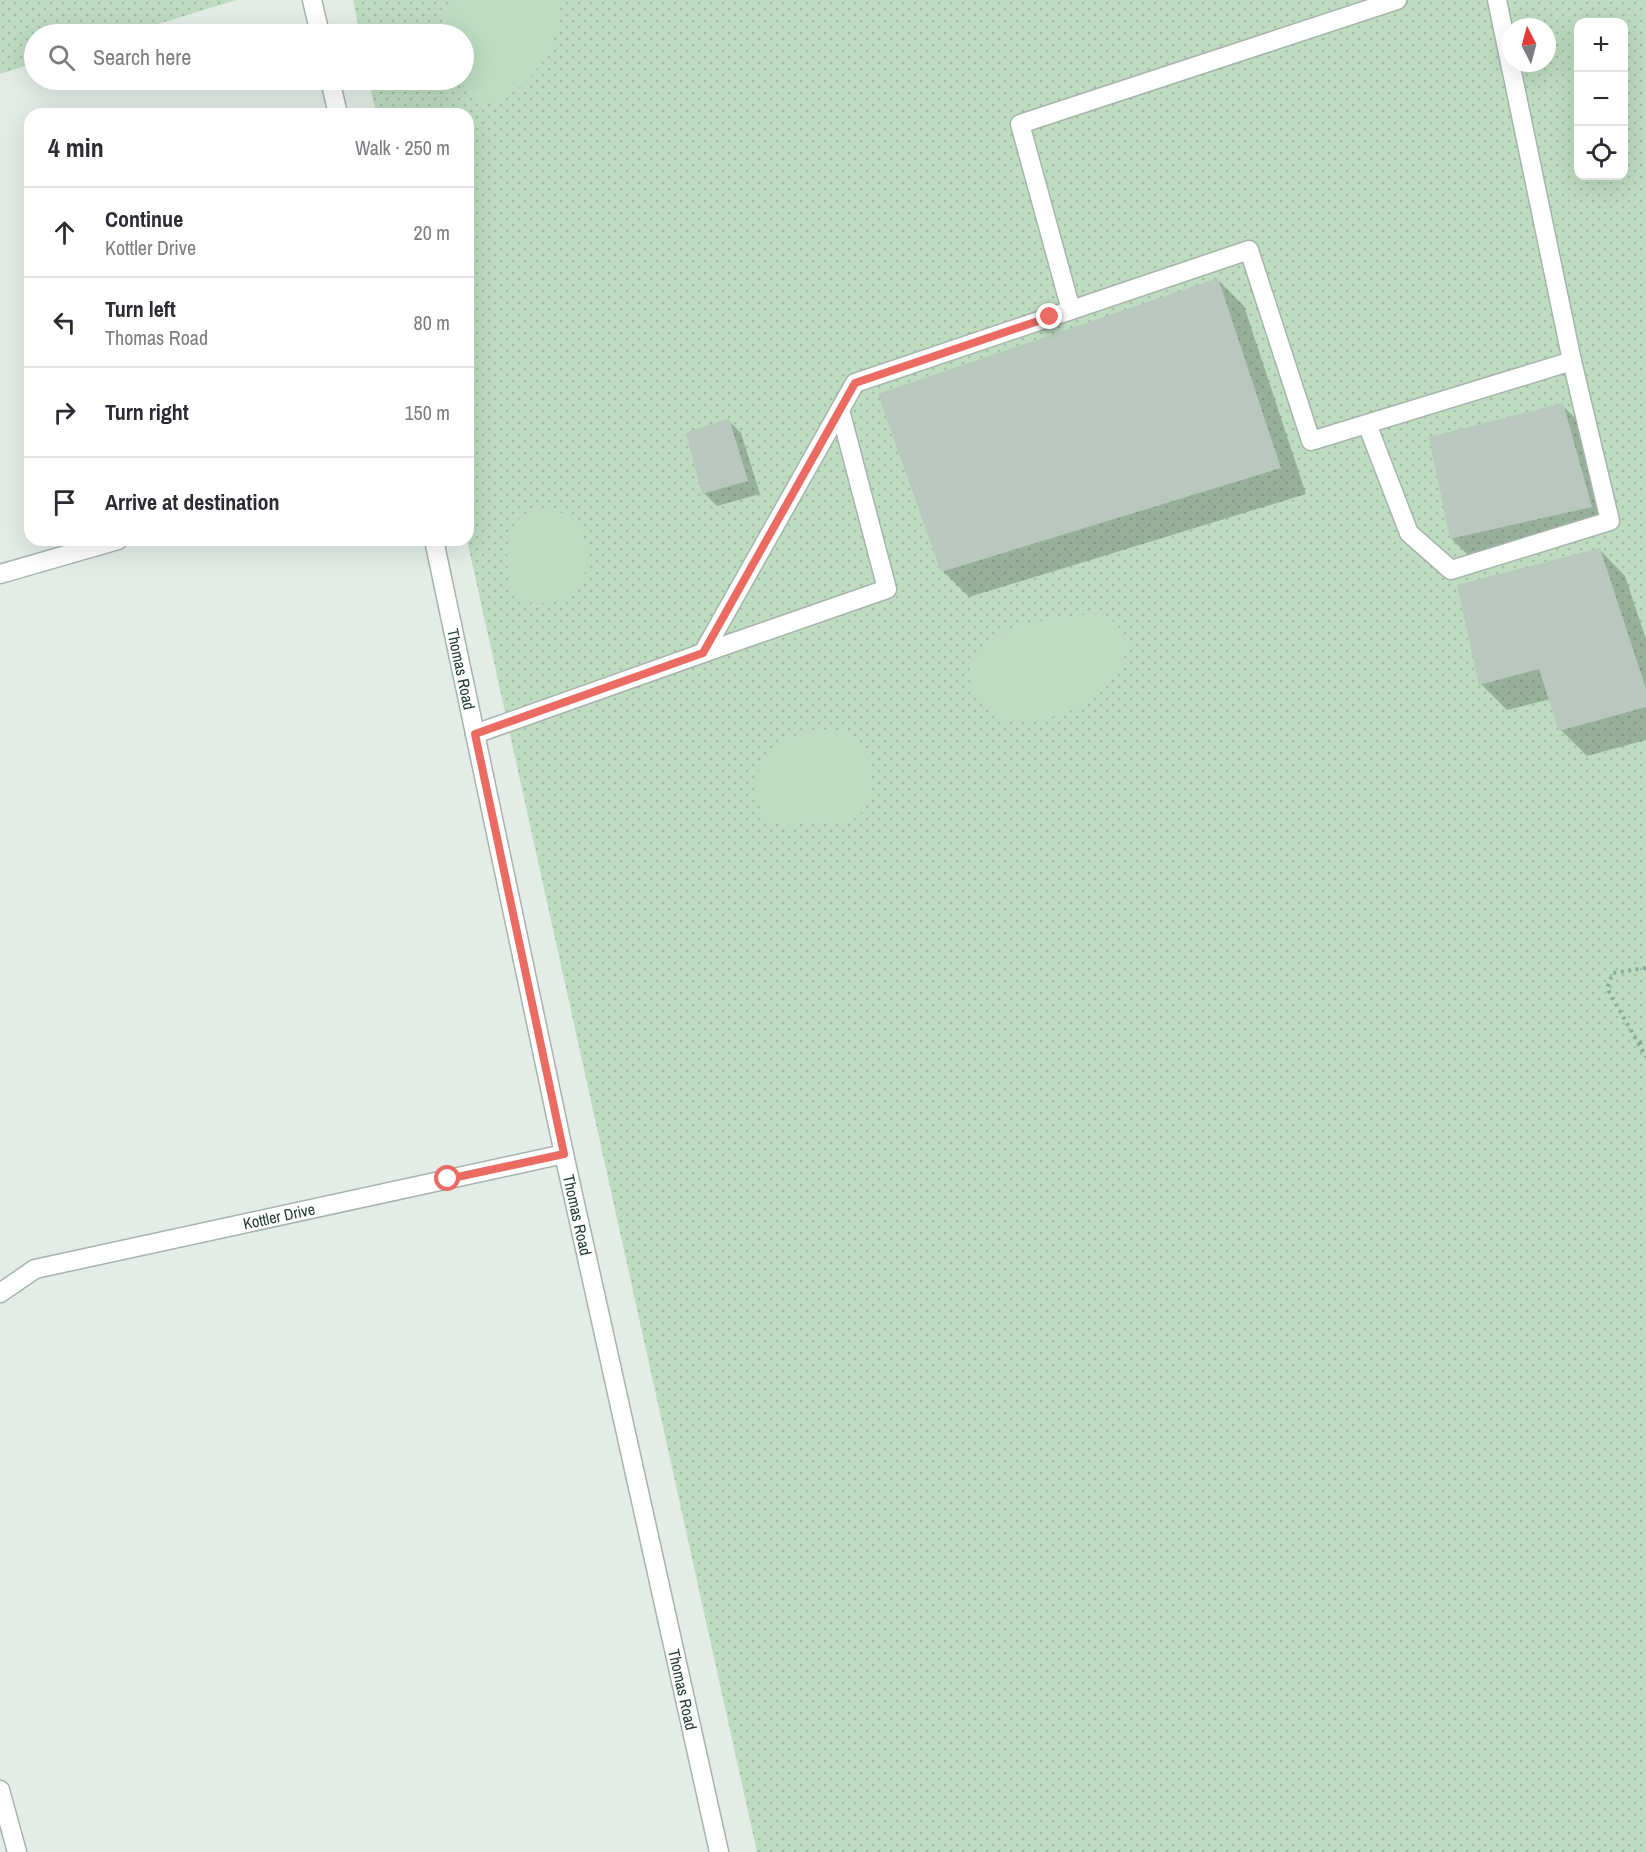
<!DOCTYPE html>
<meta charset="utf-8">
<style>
:root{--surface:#fff;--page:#f7f7f7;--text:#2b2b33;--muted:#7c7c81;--line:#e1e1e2}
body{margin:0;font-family:"Archivo Narrow",sans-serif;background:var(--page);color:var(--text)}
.controls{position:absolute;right:18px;top:18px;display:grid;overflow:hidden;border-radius:12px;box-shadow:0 6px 24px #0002}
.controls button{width:54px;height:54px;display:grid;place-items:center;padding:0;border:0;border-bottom:2px solid var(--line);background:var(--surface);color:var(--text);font:30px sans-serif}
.compass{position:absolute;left:1502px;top:18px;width:54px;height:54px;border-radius:50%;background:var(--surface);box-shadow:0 6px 24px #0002;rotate:354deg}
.stop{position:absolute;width:18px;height:18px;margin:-14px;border:4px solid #eb6b63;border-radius:50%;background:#fff}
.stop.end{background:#eb6b63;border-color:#fff;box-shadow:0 2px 6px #0008}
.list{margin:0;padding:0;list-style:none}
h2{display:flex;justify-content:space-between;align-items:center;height:78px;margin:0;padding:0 24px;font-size:26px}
h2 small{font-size:20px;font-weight:400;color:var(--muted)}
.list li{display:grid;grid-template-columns:39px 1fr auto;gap:18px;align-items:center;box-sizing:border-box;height:90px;padding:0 24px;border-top:2px solid var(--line)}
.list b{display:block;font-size:22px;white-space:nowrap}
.list p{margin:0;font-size:20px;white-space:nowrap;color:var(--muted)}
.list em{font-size:20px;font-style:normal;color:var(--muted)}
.icon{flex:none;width:33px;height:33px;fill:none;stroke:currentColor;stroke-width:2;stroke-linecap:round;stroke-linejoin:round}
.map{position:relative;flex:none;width:1646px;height:1852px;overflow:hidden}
.search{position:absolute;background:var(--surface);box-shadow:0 6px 24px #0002;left:24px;top:24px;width:450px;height:66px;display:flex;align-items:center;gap:15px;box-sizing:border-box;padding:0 21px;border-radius:33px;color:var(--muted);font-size:22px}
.panel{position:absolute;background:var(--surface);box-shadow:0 6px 24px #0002;left:24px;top:108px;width:450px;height:438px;border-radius:18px}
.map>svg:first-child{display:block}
.grass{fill:url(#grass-dots);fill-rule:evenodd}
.green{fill:#bddcc0}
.shadow{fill:#0003}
.building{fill:#b9c7bf}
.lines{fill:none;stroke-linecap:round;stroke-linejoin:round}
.minor-casing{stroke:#a6b4ad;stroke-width:21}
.path{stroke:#85ae9a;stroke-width:4;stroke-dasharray:3 4.5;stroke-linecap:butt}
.minor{stroke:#fff;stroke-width:18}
.route{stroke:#eb6b63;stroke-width:8}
.labels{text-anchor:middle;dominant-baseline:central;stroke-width:5;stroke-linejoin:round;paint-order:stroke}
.street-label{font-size:16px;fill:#243d31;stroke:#f4f9f5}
</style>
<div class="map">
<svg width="1646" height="1852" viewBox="0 0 1646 1852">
<defs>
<pattern id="grass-dots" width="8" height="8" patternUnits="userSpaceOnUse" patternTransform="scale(1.5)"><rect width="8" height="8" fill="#bddcc0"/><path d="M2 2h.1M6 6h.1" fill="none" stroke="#a2bea5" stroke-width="1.8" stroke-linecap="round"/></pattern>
</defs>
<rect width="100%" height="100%" fill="#e3ece7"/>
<g class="grass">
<path d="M0,0h236l-110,34h-92v29l-34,11z"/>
<path d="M353,0h1293v1852h-889l-290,-1312 1,-426h-92l-7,-34h95v-46h-104zM1578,22h46v154h-46zM1511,27h36v36h-36z"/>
</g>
<g class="green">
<path d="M461,0h98c13,41 -64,145 -100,80h5v-46h-21c-4,-17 3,-26 18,-34z"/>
<path d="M549,507c10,5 21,9 28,17 11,14 13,46 3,61 -4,5 -8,10 -13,13 -12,5 -39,9 -49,-2 -14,-15 -14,-58 -2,-74 8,-10 22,-12 33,-15z"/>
<path d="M1090,614c25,1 28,12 38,32 -6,18 -14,35 -28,47 -25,21 -78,39 -108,20 -11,-7 -19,-21 -22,-33 -2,-9 1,-19 7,-26 2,-4 5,-8 8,-11 3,-3 8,-5 12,-7 30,-15 60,-18 93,-22z"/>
<path d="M812,730h14l20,4 15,11 9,18 1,15 -3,24 -9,14 -13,7 -34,-1 -25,4 -20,-6c-13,-20 -17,-39 -2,-60 4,-6 9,-13 16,-17 9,-6 21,-9 31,-13z"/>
</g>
<g class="shadow">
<path d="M1218,280l26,26 62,188 -337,103 -26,-26z"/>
<path d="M1562,405l20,20 29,101 -140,32 -20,-20z"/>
<path d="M728,420l13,13 19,61 -43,12 -13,-13z"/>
<path d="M1599,549l26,27 21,63v101l-59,16 -26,-26 -10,-31 -44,11 -26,-26z"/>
</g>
<g class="building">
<path d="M1218,278l63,190 -340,104 -63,-178z"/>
<path d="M1563,403l29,104 -142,32 -21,-102z"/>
<path d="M729,418l19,63 -46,13 -16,-61z"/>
<path d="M1600,548l46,141v18l-87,24 -20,-62 -60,16 -22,-100z"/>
</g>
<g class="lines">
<g class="minor-casing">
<g id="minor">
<path d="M312,0l8,34"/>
<path d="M1497,0l75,361"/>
<path d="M330,80l8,34"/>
<path d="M1071,310l-51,-186 377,-124"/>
<path id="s1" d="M434,540l130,614 155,698"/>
<path d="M0,574l118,-34"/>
<path d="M703,653l184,-64 -47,-179"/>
<path d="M475,734l228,-81 152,-270 394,-133 62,191 261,-80 38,160 -159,49 -42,-37 -42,-109"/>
<path id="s2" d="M0,1293l35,-24 529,-115"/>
<path d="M0,1790l17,62"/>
</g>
</g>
<g class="path">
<path d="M1646,968l-33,5 -6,15 39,69"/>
<path d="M1639,1043l7,-1"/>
</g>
<use href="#minor" class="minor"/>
</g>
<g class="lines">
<path class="route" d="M448,1179l116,-25 -89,-420 228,-81 152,-270 195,-66"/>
</g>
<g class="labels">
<g class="street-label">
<text stroke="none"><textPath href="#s1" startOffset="132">Thomas Road</textPath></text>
<text stroke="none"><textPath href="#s1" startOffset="690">Thomas Road</textPath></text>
<text stroke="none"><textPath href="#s2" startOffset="292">Kottler Drive</textPath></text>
<text stroke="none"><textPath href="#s1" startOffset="1176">Thomas Road</textPath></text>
</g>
</g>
</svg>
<div class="controls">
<button>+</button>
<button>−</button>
<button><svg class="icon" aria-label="locate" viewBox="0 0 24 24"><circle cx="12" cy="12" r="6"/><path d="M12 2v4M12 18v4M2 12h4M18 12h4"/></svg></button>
</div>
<svg class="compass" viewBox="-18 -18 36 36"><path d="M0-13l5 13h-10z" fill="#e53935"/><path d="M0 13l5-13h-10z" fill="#7c7c81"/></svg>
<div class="stop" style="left:448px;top:1179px"></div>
<div class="stop end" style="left:1050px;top:317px"></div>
<div class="search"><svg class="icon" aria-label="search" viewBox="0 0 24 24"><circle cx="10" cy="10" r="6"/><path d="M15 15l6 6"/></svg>Search here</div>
<section class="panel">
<h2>4 min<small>Walk · 250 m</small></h2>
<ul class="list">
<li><svg class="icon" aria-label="ahead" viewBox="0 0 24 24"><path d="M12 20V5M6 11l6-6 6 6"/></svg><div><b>Continue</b><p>Kottler Drive</p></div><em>20 m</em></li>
<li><svg class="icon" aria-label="left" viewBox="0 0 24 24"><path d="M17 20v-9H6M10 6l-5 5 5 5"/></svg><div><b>Turn left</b><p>Thomas Road</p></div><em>80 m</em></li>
<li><svg class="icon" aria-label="right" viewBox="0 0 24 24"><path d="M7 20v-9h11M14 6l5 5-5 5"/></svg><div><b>Turn right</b></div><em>150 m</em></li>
<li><svg class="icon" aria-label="arrive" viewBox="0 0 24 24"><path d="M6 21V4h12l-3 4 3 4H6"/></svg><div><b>Arrive at destination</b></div></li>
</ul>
</section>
</div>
